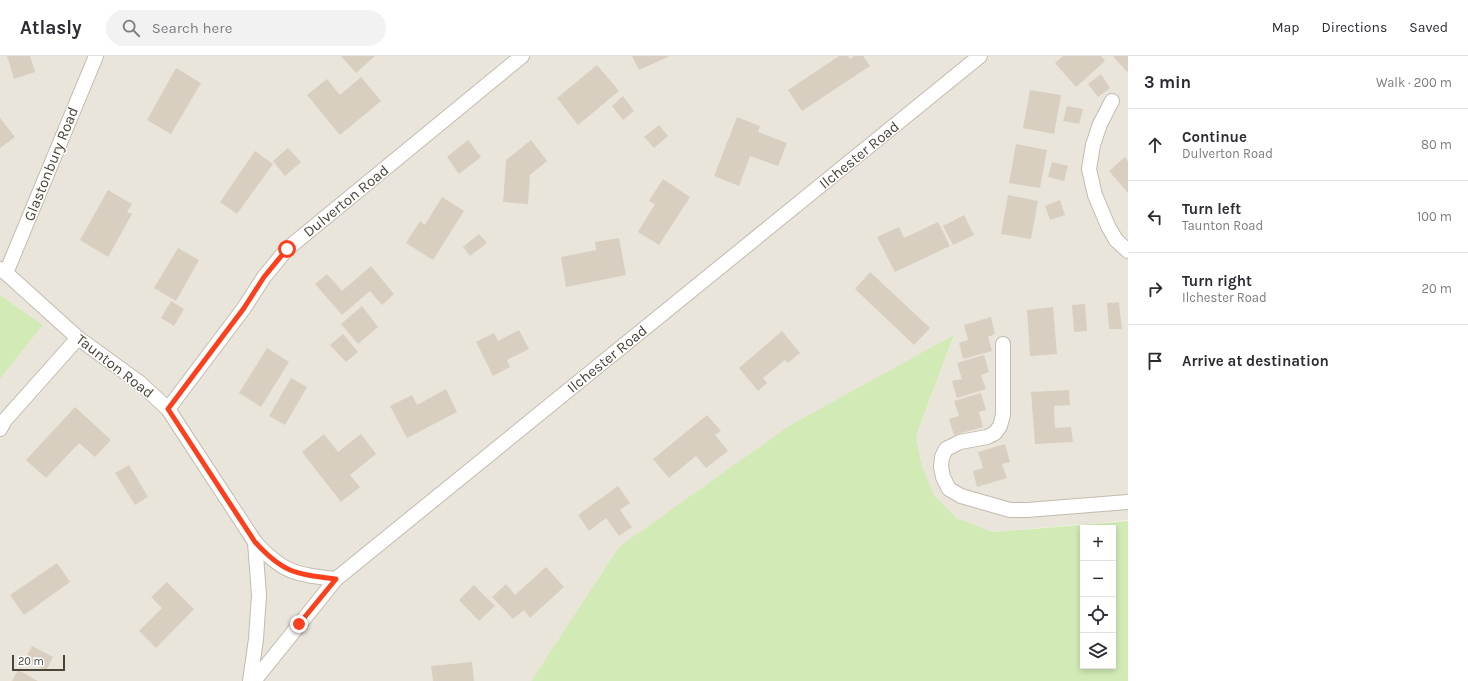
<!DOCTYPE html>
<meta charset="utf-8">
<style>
:root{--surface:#fff;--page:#f2f2f3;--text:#2b2b33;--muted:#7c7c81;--line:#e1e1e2}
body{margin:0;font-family:Karla,sans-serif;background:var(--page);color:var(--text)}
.controls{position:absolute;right:12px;bottom:12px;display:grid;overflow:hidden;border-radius:0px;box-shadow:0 2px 6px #0003}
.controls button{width:36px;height:36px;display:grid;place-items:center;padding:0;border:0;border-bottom:1px solid var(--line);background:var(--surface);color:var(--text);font:20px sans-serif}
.scale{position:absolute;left:12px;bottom:10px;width:53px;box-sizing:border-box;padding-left:4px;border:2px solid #4b4439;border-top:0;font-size:11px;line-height:14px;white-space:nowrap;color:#4b4439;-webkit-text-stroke:3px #fff;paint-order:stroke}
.stop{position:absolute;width:12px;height:12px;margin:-9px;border:3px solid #fc3f1d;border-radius:50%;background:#fff}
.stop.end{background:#fc3f1d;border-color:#fff;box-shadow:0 1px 4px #0008}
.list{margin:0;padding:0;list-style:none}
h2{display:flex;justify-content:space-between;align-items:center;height:52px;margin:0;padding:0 16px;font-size:17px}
h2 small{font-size:13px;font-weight:400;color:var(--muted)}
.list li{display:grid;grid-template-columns:26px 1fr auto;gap:12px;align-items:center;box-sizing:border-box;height:72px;padding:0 16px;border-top:1px solid var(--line)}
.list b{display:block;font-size:15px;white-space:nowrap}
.list p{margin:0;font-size:13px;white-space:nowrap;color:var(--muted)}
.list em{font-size:13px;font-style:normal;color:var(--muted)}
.icon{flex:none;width:22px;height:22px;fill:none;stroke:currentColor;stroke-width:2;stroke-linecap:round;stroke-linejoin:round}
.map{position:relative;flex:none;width:1128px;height:625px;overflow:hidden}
header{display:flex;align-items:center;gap:24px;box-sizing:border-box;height:56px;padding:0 20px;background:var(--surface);border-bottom:1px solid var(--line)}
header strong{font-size:19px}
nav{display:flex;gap:22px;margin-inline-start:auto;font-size:14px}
.search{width:280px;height:36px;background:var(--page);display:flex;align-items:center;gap:10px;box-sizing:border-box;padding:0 14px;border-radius:22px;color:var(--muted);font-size:15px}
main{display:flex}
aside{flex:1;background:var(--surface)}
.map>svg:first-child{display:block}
.residential{fill:#eae5da}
.green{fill:#d2eab5;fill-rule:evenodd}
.building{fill:#d8cfc1}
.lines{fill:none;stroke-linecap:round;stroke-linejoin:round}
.minor-casing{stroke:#c2bbae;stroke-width:16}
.minor{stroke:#fff;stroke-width:14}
.route{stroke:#fc3f1d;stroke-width:5}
.labels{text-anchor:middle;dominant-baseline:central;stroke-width:3;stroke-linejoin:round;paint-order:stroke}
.street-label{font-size:15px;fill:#4b4439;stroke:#fff}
</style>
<header>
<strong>Atlasly</strong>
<div class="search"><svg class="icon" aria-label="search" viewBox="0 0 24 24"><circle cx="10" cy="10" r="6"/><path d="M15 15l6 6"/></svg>Search here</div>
<nav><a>Map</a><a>Directions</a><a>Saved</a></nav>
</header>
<main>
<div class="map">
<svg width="1128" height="625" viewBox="0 0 1128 625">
<rect width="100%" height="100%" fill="#f6f3ec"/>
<path class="residential" d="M0,0h1128v464l-135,12 -36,-14 -24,-24 -11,-28 -6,-30 38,-100 -335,211 -88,134h-531v-302l43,-54 -43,-30z"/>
<g class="green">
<path d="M0,239l43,30 -43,54z"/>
<path d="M954,279l-38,101 6,30 12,29 23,23 36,14 135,-11v160h-597l88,-134 170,-121zM1083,472h30v138h-30z"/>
</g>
<g class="building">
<path d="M7,0h23l5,16 -21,7z"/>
<path d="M341,0h34l-19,17z"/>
<path d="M632,0h38l-31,14z"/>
<path d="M839,0h9l2,3 4,-3h9l7,10 -68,45 -14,-21z"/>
<path d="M1063,0h38l4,5 -29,26 -21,-24z"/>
<path d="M1113,0h15v15l-1,1z"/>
<path d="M597,9l22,26 -41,34 -21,-27z"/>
<path d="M176,12l25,15 -30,51 -24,-14z"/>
<path d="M1101,18l9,14 -12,9 -10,-13z"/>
<path d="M361,21l20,24 -41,34 -33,-40 20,-16 13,16z"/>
<path d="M1030,34l31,5 -7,39 -31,-6z"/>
<path d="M623,40l11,15 -11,9 -11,-14z"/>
<path d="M1067,50l16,3 -4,15 -16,-3z"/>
<path d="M737,61l23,9 -2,6 29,11 -9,23 -28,-10 -11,30 -25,-10z"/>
<path d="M0,62l15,19 -15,11z"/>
<path d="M659,69l9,11 -14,12 -10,-11z"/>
<path d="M468,84l13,17 -22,17 -12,-17z"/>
<path d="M531,84l16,21 -17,14 -2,29 -25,-2 3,-42z"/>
<path d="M1016,88l31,6 -7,38 -31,-5z"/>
<path d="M288,92l13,14 -16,14 -12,-15z"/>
<path d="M255,95l18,13 -36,50 -17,-12z"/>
<path d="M1125,101l3,4v32l-19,-22z"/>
<path d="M1052,106l16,4 -4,15 -16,-4z"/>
<path d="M663,123l27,18 -31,48 -21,-13 17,-28 -6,-3z"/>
<path d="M108,134l24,14 -5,8 5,2 -24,43 -28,-17z"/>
<path d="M1008,139l30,6 -7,38 -30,-5z"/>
<path d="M442,141l22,14 -31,49 -27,-17 14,-22 5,4z"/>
<path d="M1060,144l5,15 -15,5 -5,-14z"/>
<path d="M964,159l10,20 -21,10 -10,-19z"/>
<path d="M938,166l12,24 -55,26 -18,-35 22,-10 5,11z"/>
<path d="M479,178l8,9 -17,13 -7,-9z"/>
<path d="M619,182l7,37 -60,12 -5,-30 35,-7 -1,-8z"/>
<path d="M178,192l21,12 -23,41 -22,-13z"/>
<path d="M371,210l23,28 -12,11 -12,-14 -28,24 -27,-31 12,-10 15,17z"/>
<path d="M870,216l60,56 -16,17 -59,-56z"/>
<path d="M171,245l13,8 -10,17 -13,-8z"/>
<path d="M1119,246l3,27h-13l-2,-26z"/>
<path d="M1085,248l2,27 -13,1 -2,-27z"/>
<path d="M362,250l16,21 -20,17 -17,-20z"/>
<path d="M1053,251l4,47 -27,2 -3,-46z"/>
<path d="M991,261l4,17 -7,3 4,14 -29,8 -4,-16 9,-3 -4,-15z"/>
<path d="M519,274l10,19 -22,11 3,7 -17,9 -17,-34 18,-9 4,8z"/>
<path d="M782,275l18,22 -12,10 -3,-3 -22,18 4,5 -9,8 -19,-23z"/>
<path d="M343,278l15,18 -12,10 -16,-17z"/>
<path d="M267,292l22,14 -28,45 -22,-14z"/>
<path d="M984,299l5,17 -8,3 5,14 -29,9 -5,-17 10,-2 -5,-16z"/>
<path d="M291,322l16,9 -22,38 -16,-9z"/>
<path d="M446,333l11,23 -50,26 -17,-32 22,-11 5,10z"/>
<path d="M1069,334l1,15 -16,1 1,22 16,-1 2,15 -38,2 -4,-52z"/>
<path d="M981,337l5,17 -7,2 4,15 -29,8 -5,-16 10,-3 -5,-15z"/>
<path d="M75,351l36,33 -16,17 -16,-14 -33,35 -20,-18z"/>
<path d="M707,359l14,16 -6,4 13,16 -22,17 -10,-12 -27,22 -16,-19z"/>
<path d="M324,378l14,18 23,-18 15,20 -26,21 10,12 -19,15 -39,-50z"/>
<path d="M1005,388l5,18 -8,2 5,14 -30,9 -4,-16 10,-3 -5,-16z"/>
<path d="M129,409l19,32 -13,8 -20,-32z"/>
<path d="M618,430l12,17 -10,7 12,17 -13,9 -13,-18 -17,13 -11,-16z"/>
<path d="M57,507l13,19 -46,33 -14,-20z"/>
<path d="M546,511l18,20 -34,31 -6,-8 -11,9 -21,-22 14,-13 9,11z"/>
<path d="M167,526l27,27 -38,39 -17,-17 23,-23 -11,-11z"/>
<path d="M474,529l21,21 -16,15 -20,-21z"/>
<path d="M32,590l21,11 -7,14 -21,-12z"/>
<path d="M472,606l2,19h-41l-2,-15z"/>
<path d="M18,614l20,11h-26z"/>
</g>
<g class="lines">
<g class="minor-casing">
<g id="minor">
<path d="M1112,45l-12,23 -7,21 -4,24 6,26 13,31 8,14 12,11"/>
<path d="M0,213l6,4 72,65 62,45 28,26 87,133c28,31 40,32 81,37"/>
<path d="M6,217l90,-217"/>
<path d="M1003,288v71l-3,11 -5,7 -8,4 -27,5 -14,7 -4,8 -1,10 2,10 6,12 12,7 49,14h17l101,-8"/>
<path d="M168,353l76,-101 20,-31 23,-28 235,-193"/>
<path d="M0,373l5,-9 73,-82"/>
<path d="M250,625l6,-42 3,-44 -4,-53"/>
<path d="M254,625l82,-102 644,-523"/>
</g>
</g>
<use href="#minor" class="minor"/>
</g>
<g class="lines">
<path class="route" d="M287,193l-23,28 -20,31 -76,101 87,133c28,31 40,32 81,37l-37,45"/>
</g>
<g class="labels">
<g class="street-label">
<text transform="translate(859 99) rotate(-39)">Ilchester Road</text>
<text transform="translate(51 108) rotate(-68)">Glastonbury Road</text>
<text transform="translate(346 145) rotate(-39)">Dulverton Road</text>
<text transform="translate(607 303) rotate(-39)">Ilchester Road</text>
<text transform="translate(115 310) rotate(38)">Taunton Road</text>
</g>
</g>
</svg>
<div class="controls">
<button>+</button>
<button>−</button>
<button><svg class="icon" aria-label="locate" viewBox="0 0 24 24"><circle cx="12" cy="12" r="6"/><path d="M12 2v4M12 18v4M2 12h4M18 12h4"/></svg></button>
<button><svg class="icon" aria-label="layers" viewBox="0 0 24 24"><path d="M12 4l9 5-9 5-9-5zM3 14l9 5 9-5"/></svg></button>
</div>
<div class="scale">20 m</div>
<div class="stop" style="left:287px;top:193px"></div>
<div class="stop end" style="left:299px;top:568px"></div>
</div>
<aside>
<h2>3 min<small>Walk · 200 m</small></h2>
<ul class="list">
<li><svg class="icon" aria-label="ahead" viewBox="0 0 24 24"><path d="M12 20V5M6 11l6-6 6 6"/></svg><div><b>Continue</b><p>Dulverton Road</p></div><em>80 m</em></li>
<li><svg class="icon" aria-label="left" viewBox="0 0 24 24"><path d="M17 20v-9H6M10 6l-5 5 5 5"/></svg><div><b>Turn left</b><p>Taunton Road</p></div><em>100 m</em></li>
<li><svg class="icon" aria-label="right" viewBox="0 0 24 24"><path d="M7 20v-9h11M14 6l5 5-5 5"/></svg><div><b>Turn right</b><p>Ilchester Road</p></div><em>20 m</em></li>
<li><svg class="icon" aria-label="arrive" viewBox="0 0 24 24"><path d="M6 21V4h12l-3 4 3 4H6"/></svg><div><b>Arrive at destination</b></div></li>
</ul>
</aside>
</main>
